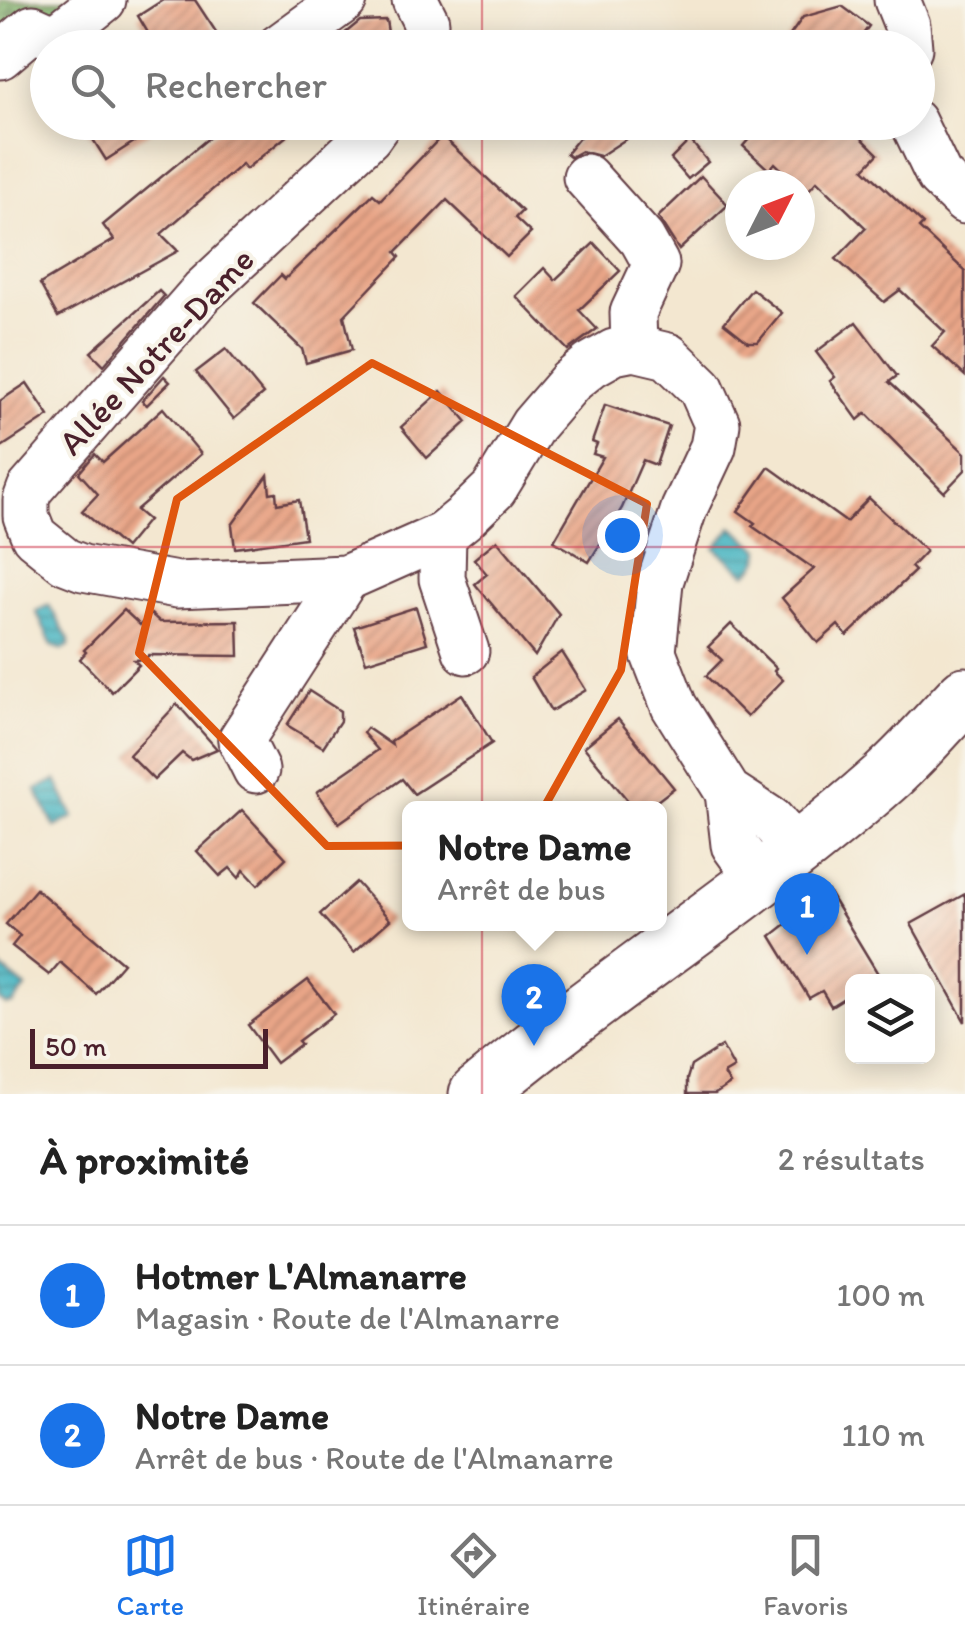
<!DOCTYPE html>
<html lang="fr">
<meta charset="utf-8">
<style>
:root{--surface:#fff;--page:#f2f2f2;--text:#222;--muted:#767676;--line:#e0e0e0;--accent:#1a73e8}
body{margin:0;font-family:Itim,sans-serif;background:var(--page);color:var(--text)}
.controls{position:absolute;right:30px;bottom:30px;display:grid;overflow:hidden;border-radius:15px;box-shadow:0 5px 25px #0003}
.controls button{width:90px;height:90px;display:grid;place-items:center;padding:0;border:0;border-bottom:2px solid var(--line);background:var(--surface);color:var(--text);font:50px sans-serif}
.compass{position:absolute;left:725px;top:170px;width:90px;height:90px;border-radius:50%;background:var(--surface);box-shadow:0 5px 25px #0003;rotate:48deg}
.scale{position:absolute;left:30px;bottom:25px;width:238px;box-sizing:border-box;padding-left:10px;border:5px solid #4a1f2b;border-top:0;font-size:28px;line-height:35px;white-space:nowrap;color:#4a1f2b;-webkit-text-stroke:8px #f7f3e8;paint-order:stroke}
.you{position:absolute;left:622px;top:535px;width:35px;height:35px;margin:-25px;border:8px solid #fff;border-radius:50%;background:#1a73e8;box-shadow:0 0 0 15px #1a73e833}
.badge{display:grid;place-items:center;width:65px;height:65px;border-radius:50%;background:var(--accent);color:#fff;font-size:32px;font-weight:700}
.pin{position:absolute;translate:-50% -82px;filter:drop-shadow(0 2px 5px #0008)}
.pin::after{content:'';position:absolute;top:52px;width:35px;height:30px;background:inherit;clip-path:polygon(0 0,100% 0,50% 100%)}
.popup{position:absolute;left:402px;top:801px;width:265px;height:130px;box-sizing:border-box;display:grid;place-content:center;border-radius:15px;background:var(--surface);filter:drop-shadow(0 2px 8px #0005);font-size:32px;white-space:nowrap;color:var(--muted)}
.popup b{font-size:38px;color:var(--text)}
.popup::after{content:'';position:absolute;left:50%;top:100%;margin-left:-20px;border:20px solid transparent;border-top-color:var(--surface)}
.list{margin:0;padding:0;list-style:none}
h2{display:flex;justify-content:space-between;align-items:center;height:130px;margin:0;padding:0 40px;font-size:42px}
h2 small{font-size:32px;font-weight:400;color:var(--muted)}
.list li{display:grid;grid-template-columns:65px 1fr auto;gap:30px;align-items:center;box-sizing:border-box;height:140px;padding:0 40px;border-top:2px solid var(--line)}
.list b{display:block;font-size:38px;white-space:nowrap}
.list p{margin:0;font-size:32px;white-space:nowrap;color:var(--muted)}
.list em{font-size:32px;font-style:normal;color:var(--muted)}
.icon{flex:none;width:55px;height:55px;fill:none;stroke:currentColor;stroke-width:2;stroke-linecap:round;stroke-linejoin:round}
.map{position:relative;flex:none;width:965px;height:1094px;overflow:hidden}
.search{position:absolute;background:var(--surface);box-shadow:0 5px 25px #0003;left:30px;right:30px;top:30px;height:110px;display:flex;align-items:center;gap:25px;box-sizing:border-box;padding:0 35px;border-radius:55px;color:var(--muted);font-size:38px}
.sheet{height:410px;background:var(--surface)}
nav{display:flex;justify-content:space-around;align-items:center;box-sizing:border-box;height:140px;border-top:2px solid var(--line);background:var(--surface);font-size:28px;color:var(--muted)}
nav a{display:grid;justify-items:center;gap:5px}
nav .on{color:var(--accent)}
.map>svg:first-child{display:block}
.forest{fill:url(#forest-firs);stroke:#65684c;stroke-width:2.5}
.water{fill:url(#water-rules);stroke:#486a76;stroke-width:2.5}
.building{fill:url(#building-hatch)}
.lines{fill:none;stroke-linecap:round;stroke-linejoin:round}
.minor-casing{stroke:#633d44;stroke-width:49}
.major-casing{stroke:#633d44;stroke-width:59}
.minor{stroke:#fff;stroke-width:45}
.major{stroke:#fff;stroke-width:55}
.marked{fill:none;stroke:#e0560e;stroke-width:8;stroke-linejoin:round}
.grid{fill:none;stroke:#d1495b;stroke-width:2.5;stroke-opacity:0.55}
.labels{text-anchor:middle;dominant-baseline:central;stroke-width:8;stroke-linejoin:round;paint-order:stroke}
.street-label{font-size:35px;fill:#4a1f2b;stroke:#f7f3e8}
</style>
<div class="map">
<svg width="965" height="1094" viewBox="0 0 965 1094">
<defs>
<pattern id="forest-firs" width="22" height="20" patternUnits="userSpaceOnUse" patternTransform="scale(2.5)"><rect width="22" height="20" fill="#80b26c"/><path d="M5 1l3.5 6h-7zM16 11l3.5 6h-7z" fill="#6b9059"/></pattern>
<pattern id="water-rules" width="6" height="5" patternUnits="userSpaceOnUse" patternTransform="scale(2.5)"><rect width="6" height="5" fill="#47b5c2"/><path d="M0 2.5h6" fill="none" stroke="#3d939e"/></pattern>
<pattern id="building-hatch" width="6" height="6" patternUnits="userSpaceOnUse" patternTransform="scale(2.5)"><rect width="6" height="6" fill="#e9a688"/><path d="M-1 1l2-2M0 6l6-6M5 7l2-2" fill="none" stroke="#bf876f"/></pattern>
</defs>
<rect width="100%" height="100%" fill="#f7f3e8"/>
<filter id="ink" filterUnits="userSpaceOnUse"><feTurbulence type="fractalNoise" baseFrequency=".01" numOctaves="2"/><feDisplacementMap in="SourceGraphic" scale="20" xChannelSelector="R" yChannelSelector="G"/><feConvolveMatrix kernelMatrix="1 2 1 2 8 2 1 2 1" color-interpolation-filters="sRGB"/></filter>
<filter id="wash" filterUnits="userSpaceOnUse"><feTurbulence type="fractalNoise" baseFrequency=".0048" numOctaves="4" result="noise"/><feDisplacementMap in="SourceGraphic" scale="40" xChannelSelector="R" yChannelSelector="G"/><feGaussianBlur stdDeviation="2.25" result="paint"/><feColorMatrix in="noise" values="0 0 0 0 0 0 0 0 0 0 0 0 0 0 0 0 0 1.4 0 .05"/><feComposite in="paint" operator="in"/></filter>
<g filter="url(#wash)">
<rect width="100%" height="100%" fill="#f3e7d0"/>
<path class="forest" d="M0,0h80l-80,59z"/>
<g class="water">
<path d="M732,527l28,22c1,12 -5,18 -14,25l-31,-26z"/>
<path d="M49,605l20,35v6l-6,4 -11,-4 -16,-35z"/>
<path d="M56,780l18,37 -19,10 -19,-37z"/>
<path d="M0,967l26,21 -13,16 -7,1 -6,-5z"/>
</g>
<g id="blocks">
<g class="building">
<path d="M163,0h32l25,38 -15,10h-48l-19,-32z"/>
<path d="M842,6l27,20 -16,22h-72l22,-31z"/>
<path d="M386,20l3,19 -10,9h-52l33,-27z"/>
<path d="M82,122h83l-59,38z"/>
<path d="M228,122h76l-58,47 -4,-5 -81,70 17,17 -120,66 -18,-33 74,-44 -11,-15z"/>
<path d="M592,122h60l-52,34 -19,-5 -11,6 -4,-3z"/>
<path d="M764,122h82l32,32 -14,15 59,55 -4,4 46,43v105l-33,-30 13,-14 -45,-42 -16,12 -48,-43 30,-31 -49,-47 -11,12 -31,-30 -6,7 -26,-24z"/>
<path d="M442,136l80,75 -7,7 16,15 -24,24 -60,-57 -51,52 4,5 -56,59 8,34 -46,13 -4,-14 -48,-46 27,-28 4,4 88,-85 7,6z"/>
<path d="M690,140l18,22 -20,17 -17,-20z"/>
<path d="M701,176l27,29 -49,45 -21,-33z"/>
<path d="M594,243l26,28 -41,39 18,19 -29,21 -52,-54 28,-28 11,12z"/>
<path d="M752,289l30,24 -24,29h-10l-24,-19z"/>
<path d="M159,291l5,5 -60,69 -13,-13z"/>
<path d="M856,322l41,54 -8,6 76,71v17l-21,22 -78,-79 -8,7 -28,-39 5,-4 -19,-25z"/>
<path d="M226,349l37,45 -29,25 -38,-47z"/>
<path d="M164,376l6,6 -23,23 -5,-4z"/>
<path d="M27,383l22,33 -49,32v-47z"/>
<path d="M441,391l26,31 -40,36 -26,-31z"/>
<path d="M605,405l64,21 -13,39 -13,-5 -21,48 -33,54 -35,-21 49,-84 -10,-3 4,-10 -5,-2z"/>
<path d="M163,408l38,46 -65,56 12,10 -23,28 -43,-37 16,-17 -19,-21 16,-19 8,8z"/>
<path d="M769,467l77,55 23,-24 57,53 -15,16 4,4 -68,65 -9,-11 -20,18 -36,-45 32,-29 -62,-43 3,-3 -17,-12z"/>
<path d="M268,475l2,18 6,-1 1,12 22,-4 6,38 -70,10 -3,-23z"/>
<path d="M497,540l62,74 -24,42 -60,-72 12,-10 -13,-15z"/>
<path d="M416,607l11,36 -61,19 -12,-35z"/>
<path d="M124,610l16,15 11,-11 9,8 78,-1 1,35 -90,-1 -4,4 -11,1 5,5 -27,27 -32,-33 6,-7 -2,-2z"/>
<path d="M731,624l45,44 -2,3 9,9 -36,37 -41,-41 16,-16 -14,-13z"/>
<path d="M562,652l24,38 -35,21 -20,-34z"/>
<path d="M309,691l31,20v10l-17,26 -36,-22z"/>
<path d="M462,694l30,49 -78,51 -12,-15 -63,44 -22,-31 61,-42 -15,-17 4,-5 25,17 -1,-4z"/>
<path d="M177,704l40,45 -26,11 -9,-7 -28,27 -25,-25z"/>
<path d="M618,719l56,69 -26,20h-14l-50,-61z"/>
<path d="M242,810l44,48 -28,27 -14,-15 -5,8 -9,-10 -10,8 -23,-25z"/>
<path d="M356,882l34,38 -36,32 -34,-38z"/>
<path d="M36,889l87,74 -27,31 -36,-32 -11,13 -37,-29 8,-10 -14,-12z"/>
<path d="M828,891l55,91h-31v11l-21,13 -9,-15 -13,7 -38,-62z"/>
<path d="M965,894v128l-54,-98z"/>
<path d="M308,980l26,34 -36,27 3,3 -25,19 -28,-38z"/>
<path d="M722,1046l12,22 -10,6 6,10 -15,10h-28v-15l4,-13z"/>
</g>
</g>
</g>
<g filter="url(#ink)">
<use href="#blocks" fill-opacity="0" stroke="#633d44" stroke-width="2.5"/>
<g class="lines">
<g class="minor-casing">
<g id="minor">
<path d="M415,0l11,22 -1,26"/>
<path d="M897,0l10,25 2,23"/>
<path d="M278,48l66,-48"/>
<path d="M0,56l33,-28 22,10 48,-38"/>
<path d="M379,122l-10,14 -166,155 -173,198 -4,11v16l8,20 31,25 18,7 94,17 169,-7 97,-43 22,-18 29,-28 39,-64 37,-43 21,-17 23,-13 20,-4 34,8 33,32 16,36 -4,23 -29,62 -24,73 -7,70 21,54 54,86 43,28 25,29"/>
<path d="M913,122l26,54 26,25"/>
<path d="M586,177l56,62 14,25 -23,49 1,35"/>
<path d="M443,535l-1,44 24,72"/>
<path d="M256,770l-15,-30 105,-162"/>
<path d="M728,792l6,53 24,33"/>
</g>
</g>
<g class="major-casing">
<path id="major" d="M477,1094c132,-110 280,-203 409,-317 28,-25 53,-55 79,-82"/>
</g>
<use href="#minor" class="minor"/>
<use href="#major" class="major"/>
</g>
</g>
<path class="marked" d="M372,363l275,141 -26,166 -98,175 -196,1 -188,-193 38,-154z"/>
<path class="grid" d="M482,0v48M482,122v972M0,547h965"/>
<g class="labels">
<g class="street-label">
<text transform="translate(156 351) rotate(-47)">Allée Notre-Dame</text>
</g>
</g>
</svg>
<div class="controls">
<button><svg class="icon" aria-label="layers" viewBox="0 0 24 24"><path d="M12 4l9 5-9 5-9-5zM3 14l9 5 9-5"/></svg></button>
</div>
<svg class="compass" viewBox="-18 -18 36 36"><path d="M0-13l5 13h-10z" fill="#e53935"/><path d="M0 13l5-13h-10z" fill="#767676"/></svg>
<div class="scale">50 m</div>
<div class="you"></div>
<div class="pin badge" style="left:807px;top:955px">1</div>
<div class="pin badge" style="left:534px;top:1046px">2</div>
<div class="popup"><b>Notre Dame</b>Arrêt de bus</div>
<div class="search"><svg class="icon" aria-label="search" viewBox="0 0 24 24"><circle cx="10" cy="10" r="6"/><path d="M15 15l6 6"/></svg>Rechercher</div>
</div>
<section class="sheet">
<h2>À proximité<small>2 résultats</small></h2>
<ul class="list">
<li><span class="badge">1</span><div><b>Hotmer L'Almanarre</b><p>Magasin · Route de l'Almanarre</p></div><em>100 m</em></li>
<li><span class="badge">2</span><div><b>Notre Dame</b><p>Arrêt de bus · Route de l'Almanarre</p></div><em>110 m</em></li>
</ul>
</section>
<nav>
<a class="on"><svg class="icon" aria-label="map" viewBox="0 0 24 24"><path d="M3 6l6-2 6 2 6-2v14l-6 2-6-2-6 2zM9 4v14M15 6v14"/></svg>Carte</a>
<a><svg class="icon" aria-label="directions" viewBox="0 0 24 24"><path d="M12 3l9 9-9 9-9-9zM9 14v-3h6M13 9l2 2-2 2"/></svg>Itinéraire</a>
<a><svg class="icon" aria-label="saved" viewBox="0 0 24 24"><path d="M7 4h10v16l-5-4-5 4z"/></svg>Favoris</a>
</nav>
